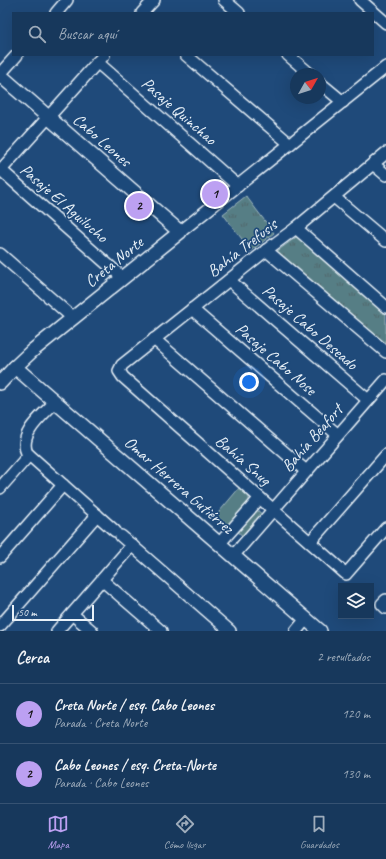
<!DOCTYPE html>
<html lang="es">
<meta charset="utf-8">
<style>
:root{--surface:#17385c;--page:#203f62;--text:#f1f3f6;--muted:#9eacbb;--line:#365272;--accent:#bca0f2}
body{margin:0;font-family:Caveat,sans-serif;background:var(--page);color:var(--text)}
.controls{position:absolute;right:12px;bottom:12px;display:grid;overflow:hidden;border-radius:0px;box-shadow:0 4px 16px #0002}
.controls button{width:36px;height:36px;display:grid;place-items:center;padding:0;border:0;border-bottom:1px solid var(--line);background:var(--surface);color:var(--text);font:20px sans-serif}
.compass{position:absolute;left:290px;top:68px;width:36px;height:36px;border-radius:50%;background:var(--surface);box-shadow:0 4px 16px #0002;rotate:51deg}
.scale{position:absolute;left:12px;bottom:10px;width:82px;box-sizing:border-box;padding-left:4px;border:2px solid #e8f1f8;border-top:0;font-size:11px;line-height:14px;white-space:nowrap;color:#e8f1f8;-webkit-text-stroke:3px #1f4a7a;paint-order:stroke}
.you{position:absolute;left:249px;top:382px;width:14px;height:14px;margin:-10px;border:3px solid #fff;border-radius:50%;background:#1a73e8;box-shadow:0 0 0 6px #1a73e833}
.badge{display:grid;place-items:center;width:26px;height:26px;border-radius:50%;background:var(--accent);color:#111;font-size:13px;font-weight:700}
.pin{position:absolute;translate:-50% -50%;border:2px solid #fff;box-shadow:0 1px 4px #0006}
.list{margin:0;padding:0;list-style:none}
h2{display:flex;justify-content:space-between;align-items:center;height:52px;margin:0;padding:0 16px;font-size:17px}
h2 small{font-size:13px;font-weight:400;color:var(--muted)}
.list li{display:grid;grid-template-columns:26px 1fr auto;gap:12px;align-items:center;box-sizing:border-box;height:60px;padding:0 16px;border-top:1px solid var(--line)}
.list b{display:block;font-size:15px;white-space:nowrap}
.list p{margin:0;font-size:13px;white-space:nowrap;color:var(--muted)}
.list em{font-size:13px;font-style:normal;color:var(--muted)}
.icon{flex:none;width:22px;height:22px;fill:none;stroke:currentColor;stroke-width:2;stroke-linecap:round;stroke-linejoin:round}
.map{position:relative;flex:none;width:386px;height:631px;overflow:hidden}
.search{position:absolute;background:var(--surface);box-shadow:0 4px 16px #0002;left:12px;right:12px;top:12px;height:44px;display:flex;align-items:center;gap:10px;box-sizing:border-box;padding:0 14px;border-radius:0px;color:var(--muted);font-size:15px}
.sheet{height:172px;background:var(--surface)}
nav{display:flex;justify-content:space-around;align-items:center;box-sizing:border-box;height:56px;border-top:1px solid var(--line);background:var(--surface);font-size:11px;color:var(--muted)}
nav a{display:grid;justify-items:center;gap:2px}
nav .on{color:var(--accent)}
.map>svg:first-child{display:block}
.grass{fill:#577e85;stroke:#a0b8be}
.park{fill:url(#park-tufts);stroke:#a0b8be}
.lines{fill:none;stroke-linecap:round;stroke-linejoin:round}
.minor-casing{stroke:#e8f1f8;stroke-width:14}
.tertiary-casing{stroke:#e8f1f8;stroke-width:16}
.minor{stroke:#1f4a7a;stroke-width:11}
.tertiary{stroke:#1f4a7a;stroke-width:13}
.labels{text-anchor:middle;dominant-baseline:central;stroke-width:3.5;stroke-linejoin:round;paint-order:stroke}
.street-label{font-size:17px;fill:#e8f1f8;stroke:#1f4a7a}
</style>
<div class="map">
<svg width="386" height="631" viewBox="0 0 386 631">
<defs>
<pattern id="park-tufts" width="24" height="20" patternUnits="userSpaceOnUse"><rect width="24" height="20" fill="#577e85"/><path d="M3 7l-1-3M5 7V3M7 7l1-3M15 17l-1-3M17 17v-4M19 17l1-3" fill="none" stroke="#4f666a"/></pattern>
</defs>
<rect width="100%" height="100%" fill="#1f4a7a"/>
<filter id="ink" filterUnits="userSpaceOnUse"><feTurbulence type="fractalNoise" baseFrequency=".025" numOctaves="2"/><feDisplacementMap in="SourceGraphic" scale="8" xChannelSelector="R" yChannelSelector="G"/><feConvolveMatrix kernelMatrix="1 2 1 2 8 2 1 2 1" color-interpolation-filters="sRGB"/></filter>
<g filter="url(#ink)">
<g class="grass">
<path d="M240,487l9,8v6l-21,24 -5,2 -9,-9z"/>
<path d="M257,510l6,5 -19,22 -7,-6z"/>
</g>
<g class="park">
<path d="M246,196l28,37 -23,18 -28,-37z"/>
<path d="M299,235l87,77v34l-110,-94z"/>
</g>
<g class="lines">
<g class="minor-casing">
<g id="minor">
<path d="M224,0l15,13"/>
<path d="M360,0l26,23"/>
<path d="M56,13l11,-13"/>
<path d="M142,13l12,-13"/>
<path d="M186,55l104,89"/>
<path d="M288,55l22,19"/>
<path d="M97,62l141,124"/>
<path d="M0,74l17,-19"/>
<path d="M320,83l23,19"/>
<path d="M386,153l-90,75 -27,20 -147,117 -3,6 4,6 223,197 40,-46"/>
<path d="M373,164l13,11"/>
<path d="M1,170l122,108"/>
<path d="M0,171l104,-116"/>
<path d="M334,197l52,44"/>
<path d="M296,228l90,79"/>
<path d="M180,232l206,-165"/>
<path d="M266,250l120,102"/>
<path d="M0,254l73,64"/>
<path d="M229,280l139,120"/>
<path d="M192,309l146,126"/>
<path d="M154,339l152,132"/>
<path d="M55,402c-12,13 -37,32 -28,51l88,78"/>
<path d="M0,488l29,-33"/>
<path d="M121,536l109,95"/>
<path d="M310,542l76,-87"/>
<path d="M219,544l41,-46"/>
<path d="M233,556l153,-176"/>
<path d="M0,557l63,-72"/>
<path d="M102,580l59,51"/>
<path d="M386,600l-4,4 4,4"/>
<path d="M72,614l20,17"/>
<path d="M0,626l97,-111"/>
<path d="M57,631l75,-86"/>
<path d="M296,631l10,-12"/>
</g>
</g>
<g class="tertiary-casing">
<g id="tertiary">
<path d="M0,75l180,157 -148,119 -17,16 -15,16"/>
<path d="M15,367l305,264"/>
</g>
</g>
<use href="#minor" class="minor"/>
<use href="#tertiary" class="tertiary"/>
</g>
</g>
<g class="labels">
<g class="street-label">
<text transform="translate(179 111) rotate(41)">Pasaje Quinchao</text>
<text transform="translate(102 140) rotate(41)">Cabo Leones</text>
<text transform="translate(64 203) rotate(41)">Pasaje El Aguilucho</text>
<text transform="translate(242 248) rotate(-38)">Bahía Trefusis</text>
<text transform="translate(114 262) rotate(-39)">Creta Norte</text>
<text transform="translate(310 327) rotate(41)">Pasaje Cabo Deseado</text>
<text transform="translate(276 359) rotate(41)">Pasaje Cabo Nose</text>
<text transform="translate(312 438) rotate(-49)">Bahía Beafort</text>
<text transform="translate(243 460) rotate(41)">Bahía Snug</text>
<text transform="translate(179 485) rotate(41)">Omar Herrera Gutiérrez</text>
</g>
</g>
</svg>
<div class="controls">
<button><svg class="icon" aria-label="layers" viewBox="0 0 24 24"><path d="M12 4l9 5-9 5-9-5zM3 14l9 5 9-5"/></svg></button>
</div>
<svg class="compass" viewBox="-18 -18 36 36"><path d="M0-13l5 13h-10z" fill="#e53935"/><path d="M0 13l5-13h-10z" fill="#9eacbb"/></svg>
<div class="scale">50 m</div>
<div class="you"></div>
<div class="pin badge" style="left:215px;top:194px">1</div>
<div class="pin badge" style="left:139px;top:206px">2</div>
<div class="search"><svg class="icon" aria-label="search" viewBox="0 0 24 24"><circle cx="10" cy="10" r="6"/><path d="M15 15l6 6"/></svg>Buscar aquí</div>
</div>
<section class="sheet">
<h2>Cerca<small>2 resultados</small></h2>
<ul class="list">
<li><span class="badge">1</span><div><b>Creta Norte / esq. Cabo Leones</b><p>Parada · Creta Norte</p></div><em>120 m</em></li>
<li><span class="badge">2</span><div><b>Cabo Leones / esq. Creta-Norte</b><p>Parada · Cabo Leones</p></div><em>130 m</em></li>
</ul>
</section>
<nav>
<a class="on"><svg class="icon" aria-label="map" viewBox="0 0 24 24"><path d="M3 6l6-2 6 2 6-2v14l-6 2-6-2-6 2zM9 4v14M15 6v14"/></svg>Mapa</a>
<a><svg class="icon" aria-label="directions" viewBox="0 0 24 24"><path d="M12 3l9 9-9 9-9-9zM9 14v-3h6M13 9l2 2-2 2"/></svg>Cómo llegar</a>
<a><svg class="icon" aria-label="saved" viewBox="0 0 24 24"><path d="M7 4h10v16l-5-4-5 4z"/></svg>Guardados</a>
</nav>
